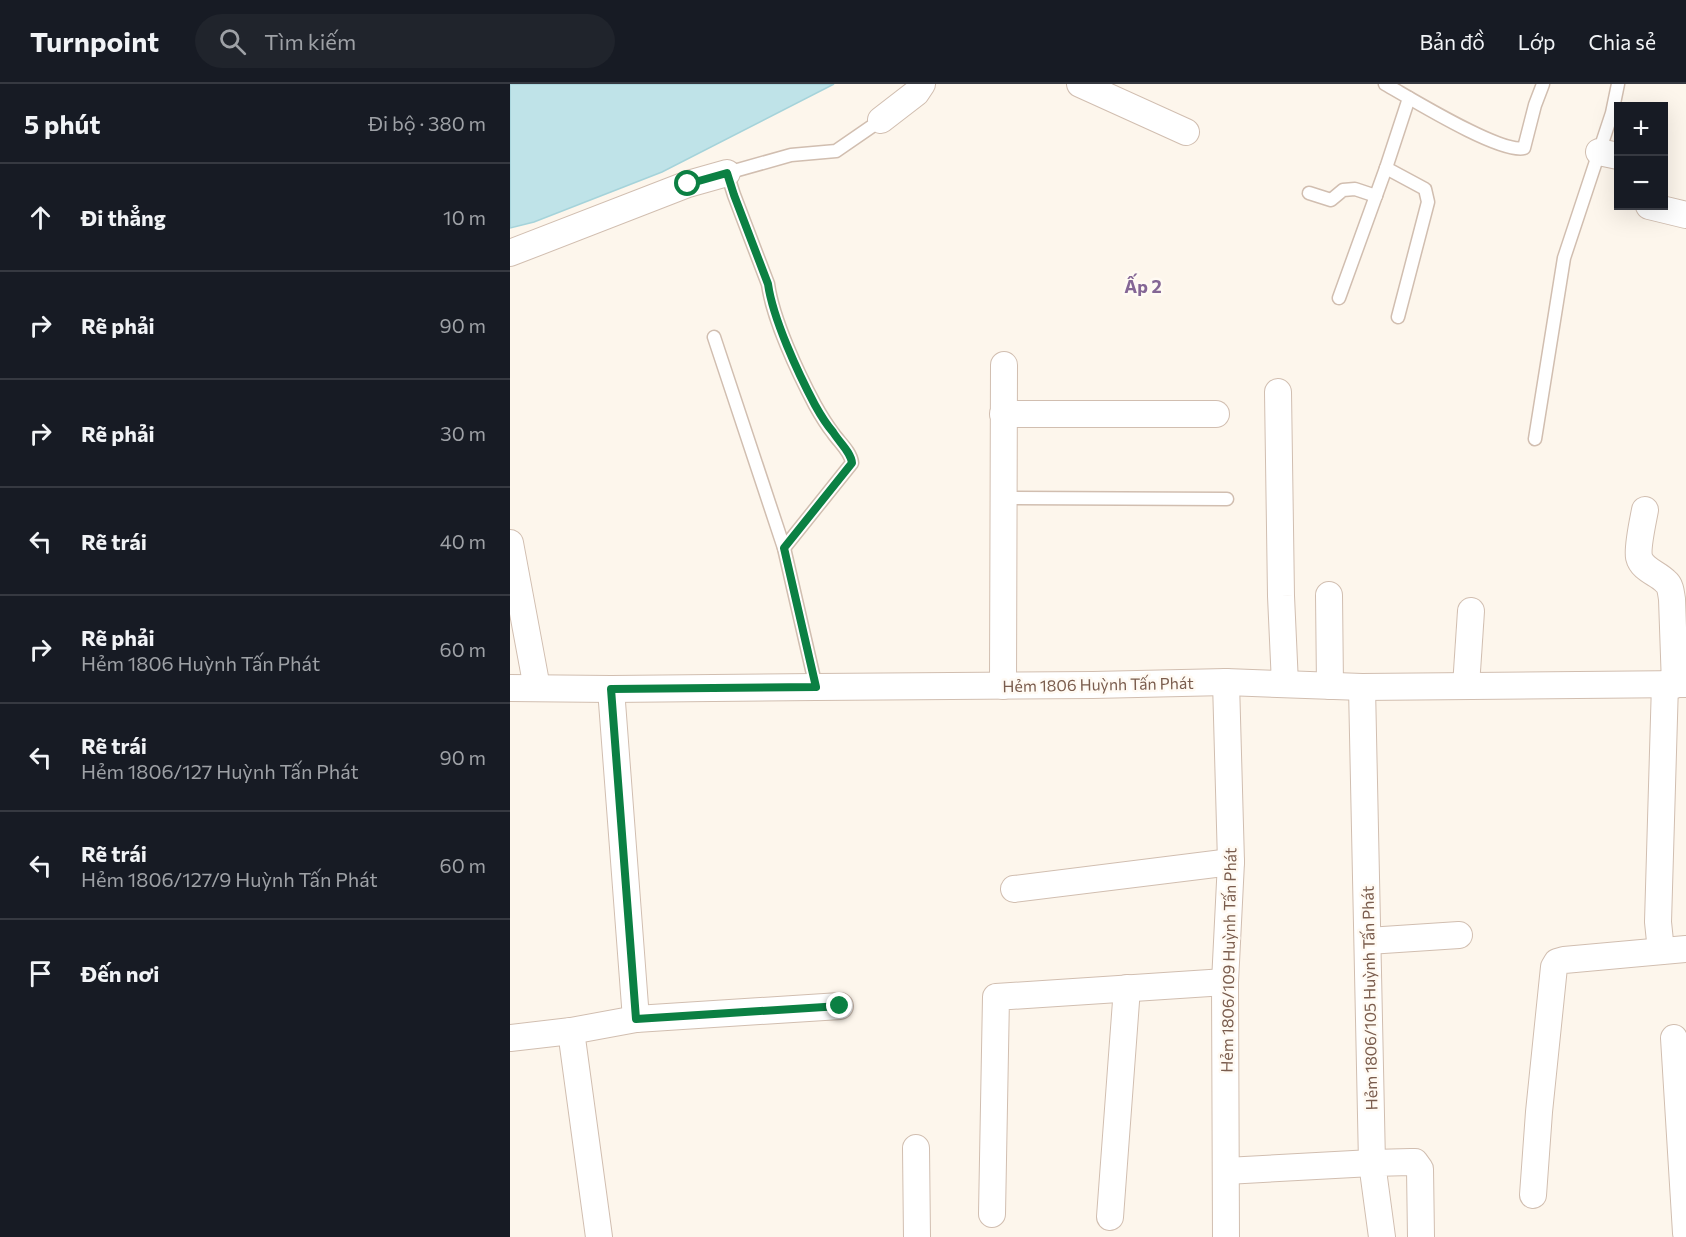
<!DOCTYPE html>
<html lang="vi">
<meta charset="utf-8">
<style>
:root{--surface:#171b24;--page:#20242c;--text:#f1f3f6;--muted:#9ea1a6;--line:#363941}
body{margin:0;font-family:Commissioner,sans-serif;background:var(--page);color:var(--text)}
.controls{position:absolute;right:18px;top:18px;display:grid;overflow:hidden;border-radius:0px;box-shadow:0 6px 24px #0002}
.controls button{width:54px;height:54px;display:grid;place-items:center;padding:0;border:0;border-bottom:2px solid var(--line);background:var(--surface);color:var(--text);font:30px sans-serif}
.stop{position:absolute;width:18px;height:18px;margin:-14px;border:4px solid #0b8043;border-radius:50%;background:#fff}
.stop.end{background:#0b8043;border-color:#fff;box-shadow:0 2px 6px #0008}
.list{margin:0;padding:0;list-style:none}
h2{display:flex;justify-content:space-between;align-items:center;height:78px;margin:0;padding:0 24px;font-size:26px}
h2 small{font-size:20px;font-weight:400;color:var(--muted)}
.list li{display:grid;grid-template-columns:39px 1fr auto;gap:18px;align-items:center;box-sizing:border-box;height:108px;padding:0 24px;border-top:2px solid var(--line)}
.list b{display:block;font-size:22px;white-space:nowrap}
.list p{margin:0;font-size:20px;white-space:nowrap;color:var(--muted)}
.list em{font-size:20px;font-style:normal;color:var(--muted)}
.icon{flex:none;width:33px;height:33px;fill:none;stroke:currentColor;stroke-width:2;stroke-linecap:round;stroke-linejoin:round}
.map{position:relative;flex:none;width:1176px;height:1153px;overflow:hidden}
header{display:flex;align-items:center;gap:36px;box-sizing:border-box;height:84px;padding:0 30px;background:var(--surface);border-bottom:2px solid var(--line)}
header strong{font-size:28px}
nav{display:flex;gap:33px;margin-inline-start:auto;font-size:21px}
.search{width:420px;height:54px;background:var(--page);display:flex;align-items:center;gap:15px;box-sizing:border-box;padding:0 21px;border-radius:33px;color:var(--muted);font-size:22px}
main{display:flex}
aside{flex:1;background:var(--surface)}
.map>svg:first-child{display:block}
.water{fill:#bfe3e8;stroke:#a5d3da;stroke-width:1.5}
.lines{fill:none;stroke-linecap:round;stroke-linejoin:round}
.lane-casing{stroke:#d1beb0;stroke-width:15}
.street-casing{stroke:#d1beb0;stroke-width:28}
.lane{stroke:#fff;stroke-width:12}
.street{stroke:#fff;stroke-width:26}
.route{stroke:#0b8043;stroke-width:8}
.labels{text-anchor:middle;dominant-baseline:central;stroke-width:5;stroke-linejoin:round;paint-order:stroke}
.street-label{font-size:16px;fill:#7a5c4d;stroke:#fffaf3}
.neighbourhood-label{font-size:18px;font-weight:bold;fill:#846695;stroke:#fffaf3}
</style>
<header>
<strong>Turnpoint</strong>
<div class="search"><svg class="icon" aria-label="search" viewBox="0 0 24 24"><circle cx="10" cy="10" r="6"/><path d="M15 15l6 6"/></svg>Tìm kiếm</div>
<nav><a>Bản đồ</a><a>Lớp</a><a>Chia sẻ</a></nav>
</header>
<main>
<aside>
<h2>5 phút<small>Đi bộ · 380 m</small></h2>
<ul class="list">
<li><svg class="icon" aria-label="ahead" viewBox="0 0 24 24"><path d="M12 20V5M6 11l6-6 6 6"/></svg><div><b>Đi thẳng</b></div><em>10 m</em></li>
<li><svg class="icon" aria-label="right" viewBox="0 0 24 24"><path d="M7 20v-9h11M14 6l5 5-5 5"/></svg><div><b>Rẽ phải</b></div><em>90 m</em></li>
<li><svg class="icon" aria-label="right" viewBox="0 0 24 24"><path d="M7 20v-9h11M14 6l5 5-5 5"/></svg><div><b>Rẽ phải</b></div><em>30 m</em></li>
<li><svg class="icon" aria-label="left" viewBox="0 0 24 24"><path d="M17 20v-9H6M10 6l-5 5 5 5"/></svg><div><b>Rẽ trái</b></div><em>40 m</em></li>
<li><svg class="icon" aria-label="right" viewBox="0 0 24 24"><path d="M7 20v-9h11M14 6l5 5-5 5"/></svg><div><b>Rẽ phải</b><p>Hẻm 1806 Huỳnh Tấn Phát</p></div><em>60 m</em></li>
<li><svg class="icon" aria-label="left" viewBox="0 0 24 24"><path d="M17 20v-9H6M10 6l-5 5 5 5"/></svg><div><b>Rẽ trái</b><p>Hẻm 1806/127 Huỳnh Tấn Phát</p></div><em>90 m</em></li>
<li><svg class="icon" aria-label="left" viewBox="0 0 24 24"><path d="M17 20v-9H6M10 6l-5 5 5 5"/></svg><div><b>Rẽ trái</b><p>Hẻm 1806/127/9 Huỳnh Tấn Phát</p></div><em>60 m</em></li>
<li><svg class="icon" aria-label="arrive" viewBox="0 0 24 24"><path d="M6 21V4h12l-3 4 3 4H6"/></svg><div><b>Đến nơi</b></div></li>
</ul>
</aside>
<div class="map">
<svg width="1176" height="1153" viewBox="0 0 1176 1153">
<rect width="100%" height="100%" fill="#fdf6ec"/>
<path class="water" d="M0,0h324l-172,88 -128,50 -24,6z"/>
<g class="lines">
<g class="lane-casing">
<g id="lane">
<path d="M875,0c25,14 115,70 139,64l11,-43 8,-21"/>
<path d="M876,84l39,21 3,13 -30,115"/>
<path d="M799,109l22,7 12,-10 12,-1 21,7"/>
<path d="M829,214l47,-130 23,-70"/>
<path d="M204,253l70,211 32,139"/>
<path d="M1025,355l29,-181 48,-145 6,-29"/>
<path d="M493,414l224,1"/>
<path d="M274,464l68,-85c-1,-11 -13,-21 -19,-30 -7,-9 -13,-19 -18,-28 -17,-32 -42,-85 -47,-121l-34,-89 -7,-22 64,-18 45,-4 45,-31"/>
</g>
</g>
<g class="street-casing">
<g id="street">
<path d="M570,0l106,48"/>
<path d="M371,36l35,-27 6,-9"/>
<path d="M1089,68l19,4"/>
<path d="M1139,122l37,9"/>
<path d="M0,169l178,-69 39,-11"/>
<path d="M768,308l3,204 4,88"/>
<path d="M493,330h213"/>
<path d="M1135,426c-2,11 -8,37 -6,47 3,13 19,16 27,25 5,4 5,12 6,17l3,86"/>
<path d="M0,459l27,145"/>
<path d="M819,511l1,91"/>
<path d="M493,602l1,-321"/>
<path d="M956,602l5,-75"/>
<path d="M0,604l101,1 205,-2 277,-2 133,-3 136,5 324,-3"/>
<path d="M101,605l25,330"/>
<path d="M504,805l217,-27"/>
<path d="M858,857l91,-6"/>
<path d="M1151,867l-3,-29 7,-238"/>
<path d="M61,947l28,206"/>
<path d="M0,954l61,-7 65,-12 204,-13"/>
<path d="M1164,954l12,195"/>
<path d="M406,1064l1,89"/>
<path d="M716,1087l146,-8 -10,-476"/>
<path d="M1023,1111l6,-83 15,-145 3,-5 7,-2 122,-11"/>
<path d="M482,1130l4,-217 229,-15"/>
<path d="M600,1133l17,-229"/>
<path d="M716,1153l-1,-255 6,-120 -5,-180"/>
<path d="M872,1153l-10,-74 39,-1h4l5,7 1,68"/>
</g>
</g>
<use href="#lane" class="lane"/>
<use href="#street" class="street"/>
</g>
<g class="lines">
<path class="route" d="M178,100l39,-11 7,22 34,89c5,35 30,89 47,121 5,9 11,19 18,27 6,10 18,20 19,31l-68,85 32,139 -205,2 25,330 204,-13"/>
</g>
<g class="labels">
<g class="street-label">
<text transform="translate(588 600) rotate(-1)">Hẻm 1806 Huỳnh Tấn Phát</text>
<text transform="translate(718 876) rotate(-89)">Hẻm 1806/109 Huỳnh Tấn Phát</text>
<text transform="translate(859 914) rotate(-91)">Hẻm 1806/105 Huỳnh Tấn Phát</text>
</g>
<g class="neighbourhood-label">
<text x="633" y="202">Ấp 2</text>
</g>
</g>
</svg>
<div class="controls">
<button>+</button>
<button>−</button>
</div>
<div class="stop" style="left:178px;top:100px"></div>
<div class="stop end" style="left:330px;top:922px"></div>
</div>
</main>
